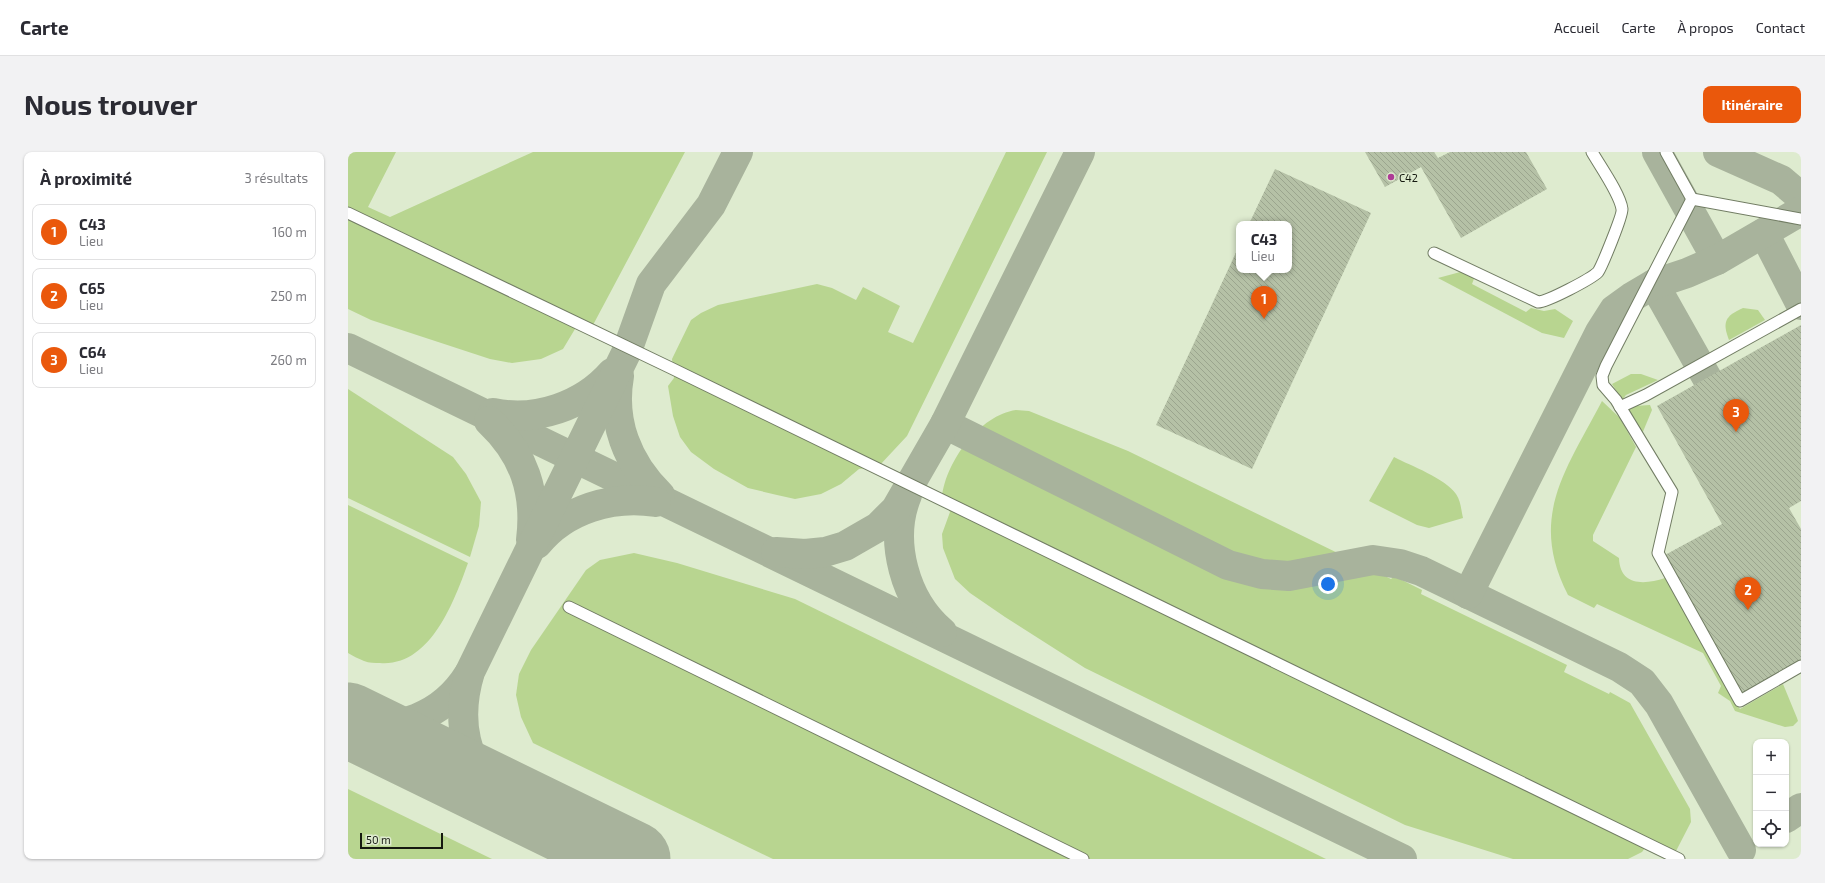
<!DOCTYPE html>
<html lang="fr">
<meta charset="utf-8">
<style>
:root{--surface:#fff;--page:#f2f2f3;--text:#2b2b33;--muted:#7c7c81;--line:#e1e1e2;--accent:#ea580c}
body{margin:0;font-family:"Exo 2",sans-serif;background:var(--page);color:var(--text)}
.controls{position:absolute;right:12px;bottom:12px;display:grid;overflow:hidden;border-radius:8px;box-shadow:0 1px 3px #0004}
.controls button{width:36px;height:36px;display:grid;place-items:center;padding:0;border:0;border-bottom:1px solid var(--line);background:var(--surface);color:var(--text);font:20px sans-serif}
.scale{position:absolute;left:12px;bottom:10px;width:83px;box-sizing:border-box;padding-left:4px;border:2px solid #151910;border-top:0;font-size:11px;line-height:14px;white-space:nowrap;color:#151910;-webkit-text-stroke:3px #deebcf;paint-order:stroke}
.you{position:absolute;left:980px;top:432px;width:14px;height:14px;margin:-10px;border:3px solid #fff;border-radius:50%;background:#1a73e8;box-shadow:0 0 0 6px #1a73e833}
.badge{display:grid;place-items:center;width:26px;height:26px;border-radius:50%;background:var(--accent);color:#fff;font-size:13px;font-weight:700}
.pin{position:absolute;translate:-50% -33px;filter:drop-shadow(0 1px 2px #0008)}
.pin::after{content:'';position:absolute;top:21px;width:14px;height:12px;background:inherit;clip-path:polygon(0 0,100% 0,50% 100%)}
.popup{position:absolute;left:888px;top:69px;width:56px;height:52px;box-sizing:border-box;display:grid;place-content:center;border-radius:8px;background:var(--surface);filter:drop-shadow(0 1px 3px #0005);font-size:13px;white-space:nowrap;color:var(--muted)}
.popup b{font-size:15px;color:var(--text)}
.popup::after{content:'';position:absolute;left:50%;top:100%;margin-left:-8px;border:8px solid transparent;border-top-color:var(--surface)}
.list{margin:0;padding:0;list-style:none}
h2{display:flex;justify-content:space-between;align-items:center;height:52px;margin:0;padding:0 16px;font-size:17px}
h2 small{font-size:13px;font-weight:400;color:var(--muted)}
.list li{display:grid;grid-template-columns:26px 1fr auto;gap:12px;align-items:center;box-sizing:border-box;height:56px;margin:0 8px 8px;padding:0 8px;border:1px solid var(--line);border-radius:8px}
.list b{display:block;font-size:15px;white-space:nowrap}
.list p{margin:0;font-size:13px;white-space:nowrap;color:var(--muted)}
.list em{font-size:13px;font-style:normal;color:var(--muted)}
.icon{flex:none;width:22px;height:22px;fill:none;stroke:currentColor;stroke-width:2;stroke-linecap:round;stroke-linejoin:round}
.map{position:relative;flex:none;width:1453px;height:707px;overflow:hidden;border-radius:8px}
header{display:flex;align-items:center;gap:24px;box-sizing:border-box;height:56px;padding:0 20px;background:var(--surface);border-bottom:1px solid var(--line)}
header strong{font-size:19px}
nav{display:flex;gap:22px;margin-inline-start:auto;font-size:14px}
.intro{display:flex;align-items:center;justify-content:space-between;box-sizing:border-box;height:96px;padding:0 24px}
h1{margin:0;font-size:28px}
.button{padding:10px 18px;border-radius:8px;background:var(--accent);color:#fff;font-size:14px;font-weight:700}
main{display:flex;gap:24px;padding:0 24px}
aside{flex:1;background:var(--surface);border-radius:8px;box-shadow:0 1px 3px #0004}
.map>svg:first-child{display:block}
.green{fill:#b8d590}
.lines{fill:none;stroke-linecap:round;stroke-linejoin:round}
.taxiway{stroke:#a8b39c;stroke-width:30}
.runway{stroke:#a8b39c;stroke-width:75}
.building{fill:url(#building-back-hatch)}
.minor-casing{stroke:#727d64;stroke-width:13}
.minor{stroke:#fff;stroke-width:11}
.poi-dot{fill:#ae3c96;stroke:#deebcf;stroke-width:1.5}
.labels{text-anchor:middle;dominant-baseline:central;stroke-width:3;stroke-linejoin:round;paint-order:stroke}
.poi-label{font-size:11px;fill:#151910;stroke:#deebcf;text-anchor:start}
</style>
<header>
<strong>Carte</strong>
<nav><a>Accueil</a><a>Carte</a><a>À propos</a><a>Contact</a></nav>
</header>
<div class="intro"><h1>Nous trouver</h1><a class="button">Itinéraire</a></div>
<main>
<aside>
<h2>À proximité<small>3 résultats</small></h2>
<ul class="list">
<li><span class="badge">1</span><div><b>C43</b><p>Lieu</p></div><em>160 m</em></li>
<li><span class="badge">2</span><div><b>C65</b><p>Lieu</p></div><em>250 m</em></li>
<li><span class="badge">3</span><div><b>C64</b><p>Lieu</p></div><em>260 m</em></li>
</ul>
</aside>
<div class="map">
<svg width="1453" height="707" viewBox="0 0 1453 707">
<defs>
<pattern id="building-back-hatch" width="6" height="6" patternUnits="userSpaceOnUse"><rect width="6" height="6" fill="#b5c1a6"/><path d="M-1 5l2 2M0 0l6 6M5-1l2 2" fill="none" stroke="#9ba58e"/></pattern>
</defs>
<rect width="100%" height="100%" fill="#deebcf"/>
<g class="green">
<path d="M2,0h46l-28,55 22,10 143,-65h152l-92,173 -18,4 -12,20 -22,10 -29,4 -22,-4 -119,-39 -23,-11v-152z"/>
<path d="M658,0h41l-140,284 -28,30 -20,3 -18,15 -20,10 -26,5 -18,-4 -29,-7 -34,-19 -23,-17 -11,-15 -7,-21 -5,-30 6,-8 -2,-19 19,-39 10,-7 17,-8 99,-21 15,4 24,12 7,-13 37,19 -12,26 25,11z"/>
<path d="M1116,119l11,5 -3,8 54,28 5,-4 13,3 11,-2 18,12 -9,17 -22,-5 -104,-55z"/>
<path d="M1395,156l15,2 7,10 -36,20c-7,-18 -4,-24 14,-32z"/>
<path d="M1283,222h10l17,6 -32,15 -4,5 -10,-16z"/>
<path d="M0,237l105,68 13,17 15,28 -2,24 -9,31 -122,-59z"/>
<path d="M1254,249l18,17 16,29 -43,88v6l26,17c1,28 25,27 46,20l70,125 5,6 43,-25 14,34 1,3 -5,5 -8,1 -50,-16 -5,-10 -12,-8 3,-7 -18,-33 -106,-49 -3,4 -26,-13c-40,-78 -2,-125 34,-194z"/>
<path d="M1302,253l2,5 -10,24 -14,-25 7,-3z"/>
<path d="M668,258l13,1 99,40 263,128 3,-3 28,14 -1,4 146,71 -3,7 45,22 1,-2 20,11 60,106 1,13 -16,31 -30,-5 -3,4 -14,7h-115l-108,-34 -320,-157 -80,-51 -35,-24 -15,-14 -12,-31 -1,-14 8,-22 -8,-15c4,-36 38,-82 74,-87z"/>
<path d="M1046,305c17,9 51,21 62,37 5,7 5,16 7,24l-34,10 -12,-3 -48,-24z"/>
<path d="M0,353l120,58c-14,39 -38,104 -88,100 -5,0 -11,0 -16,-2 -5,-2 -11,-5 -16,-8z"/>
<path d="M286,401l43,10 118,36 531,260h-553l-240,-116 -12,-26 -5,-22 3,-21 12,-24 55,-80 14,-10z"/>
<path d="M0,637l144,70h-144z"/>
</g>
<g class="lines">
<g class="taxiway">
<path d="M1309,0l60,108"/>
<path d="M1370,0l63,28 20,17"/>
<path d="M1416,81l37,72"/>
<path d="M1306,132l53,94"/>
<path d="M0,196l1054,511"/>
<path d="M271,224c-8,45 8,87 41,119"/>
<path d="M145,261c43,9 90,-7 119,-40"/>
<path d="M141,269c35,33 48,71 42,119"/>
<path d="M597,272l283,141 34,9 27,2 84,-16 27,4 21,7 198,96 23,15 17,22 82,146"/>
<path d="M559,343c-19,46 -2,106 35,137"/>
<path d="M189,392c28,-35 76,-49 119,-42"/>
<path d="M428,400l29,2 20,-2 20,-6 33,-19 18,-18 49,-85 135,-272"/>
<path d="M1120,442l132,-262 14,-22 18,-13 22,-13 33,-11 30,-13 84,-49"/>
<path d="M0,568c48,15 95,-4 121,-46"/>
<path d="M157,645c-43,-30 -49,-79 -35,-125l157,-321 24,-67 60,-79 27,-53"/>
<path d="M1438,666l15,-10"/>
</g>
<path class="runway" d="M0,568l285,139"/>
</g>
<g class="building">
<path d="M1017,0h69l4,6 12,-6h76l21,37 -86,49 -40,-71 -36,20z"/>
<path d="M927,17l96,44 -119,256 -96,-44 83,-179v24h50v-46h-40z"/>
<path d="M1453,173v176l-12,7 12,21v137l-58,31 -78,-142 57,-31 -65,-118z"/>
</g>
<g class="lines">
<g class="minor-casing">
<g id="minor">
<path d="M1318,0l26,47"/>
<path d="M1344,47l-86,167 -4,10 1,9 13,15 56,92 -14,61 82,148 61,-35"/>
<path d="M1344,47l109,20"/>
<path d="M0,61l323,155 1008,491"/>
<path d="M1086,101l104,49c9,0 53,-23 60,-30 4,-6 25,-57 24,-63 -2,-15 -22,-43 -30,-57"/>
<path d="M1272,255l26,-12 155,-86"/>
<path d="M221,455l514,252"/>
</g>
</g>
<use href="#minor" class="minor"/>
</g>
<circle class="poi-dot" cx="1043" cy="25" r="4"/>
<g class="labels">
<g class="poi-label">
<text x="1051" y="25">C42</text>
</g>
</g>
</svg>
<div class="controls">
<button>+</button>
<button>−</button>
<button><svg class="icon" aria-label="locate" viewBox="0 0 24 24"><circle cx="12" cy="12" r="6"/><path d="M12 2v4M12 18v4M2 12h4M18 12h4"/></svg></button>
</div>
<div class="scale">50 m</div>
<div class="you"></div>
<div class="pin badge" style="left:916px;top:167px">1</div>
<div class="popup"><b>C43</b>Lieu</div>
<div class="pin badge" style="left:1400px;top:458px">2</div>
<div class="pin badge" style="left:1388px;top:280px">3</div>
</div>
</main>
